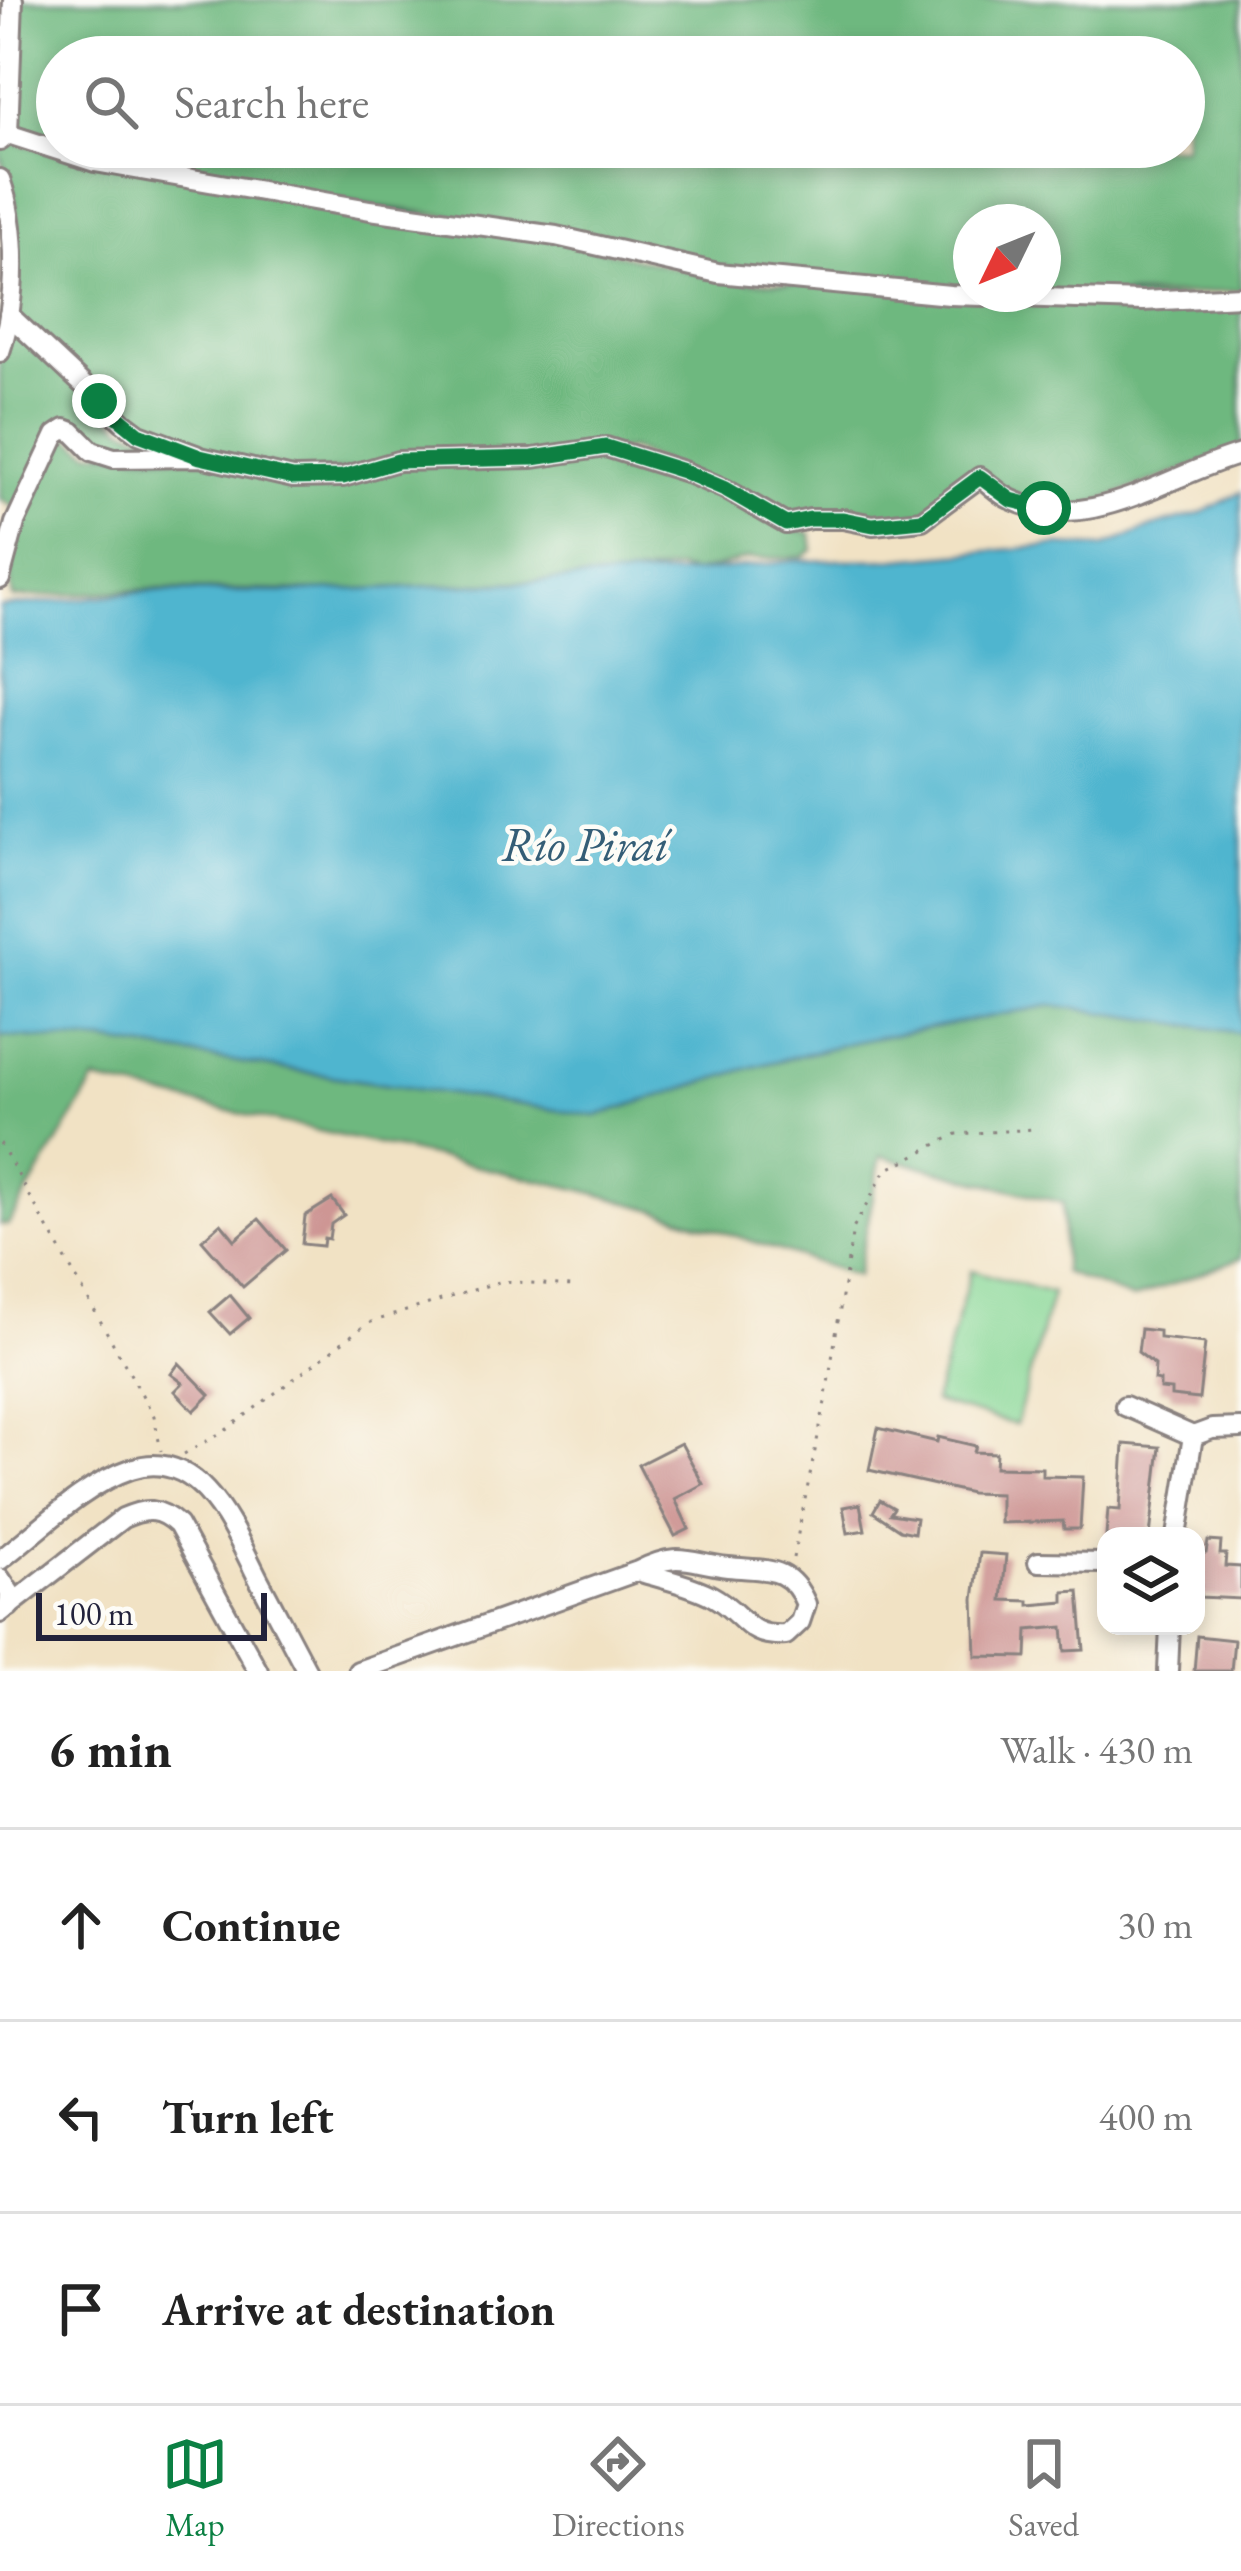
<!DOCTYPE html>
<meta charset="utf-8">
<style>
:root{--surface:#fff;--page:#f6f6f6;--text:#222;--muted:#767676;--line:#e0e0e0;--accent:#0b8043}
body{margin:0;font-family:"EB Garamond",serif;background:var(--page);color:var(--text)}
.controls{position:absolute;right:36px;bottom:36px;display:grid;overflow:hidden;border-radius:24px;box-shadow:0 6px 18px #0003}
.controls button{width:108px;height:108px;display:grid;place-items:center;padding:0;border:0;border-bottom:3px solid var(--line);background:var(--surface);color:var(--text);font:60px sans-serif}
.compass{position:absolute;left:953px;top:204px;width:108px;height:108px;border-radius:50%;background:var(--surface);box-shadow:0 6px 18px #0003;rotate:227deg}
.scale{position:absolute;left:36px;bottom:30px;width:231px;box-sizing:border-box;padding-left:12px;border:6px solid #22223b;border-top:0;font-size:33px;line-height:42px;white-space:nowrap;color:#22223b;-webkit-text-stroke:9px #fdfcf7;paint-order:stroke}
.stop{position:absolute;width:36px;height:36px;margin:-27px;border:9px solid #0b8043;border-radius:50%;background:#fff}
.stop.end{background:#0b8043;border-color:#fff;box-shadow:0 3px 12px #0008}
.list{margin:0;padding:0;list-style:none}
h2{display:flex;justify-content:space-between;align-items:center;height:156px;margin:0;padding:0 48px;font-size:51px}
h2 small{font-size:39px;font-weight:400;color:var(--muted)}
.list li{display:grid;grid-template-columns:78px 1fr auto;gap:36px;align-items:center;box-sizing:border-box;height:192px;padding:0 48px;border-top:3px solid var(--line)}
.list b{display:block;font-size:45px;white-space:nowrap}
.list em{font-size:39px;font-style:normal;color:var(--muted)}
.icon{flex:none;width:66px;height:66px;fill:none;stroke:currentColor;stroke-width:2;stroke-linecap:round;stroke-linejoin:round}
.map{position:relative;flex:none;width:1241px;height:1671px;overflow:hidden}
.search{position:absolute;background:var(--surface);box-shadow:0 6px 18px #0003;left:36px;right:36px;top:36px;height:132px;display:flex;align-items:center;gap:30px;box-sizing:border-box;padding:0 42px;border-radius:66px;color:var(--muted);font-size:45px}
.sheet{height:732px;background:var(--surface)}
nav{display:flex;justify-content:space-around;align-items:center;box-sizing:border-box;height:168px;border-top:3px solid var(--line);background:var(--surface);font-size:33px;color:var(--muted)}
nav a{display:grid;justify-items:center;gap:6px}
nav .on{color:var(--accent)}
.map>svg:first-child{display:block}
.green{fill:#89d796;stroke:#567c68;stroke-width:3}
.forest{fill:#6eb87f;stroke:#486d5d;stroke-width:3;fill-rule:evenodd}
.water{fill:#50b5cf;stroke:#396c85;stroke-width:3}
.building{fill:#ce9694}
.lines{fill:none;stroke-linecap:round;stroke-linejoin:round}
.minor-casing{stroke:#8a8280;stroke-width:24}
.path{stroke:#8a8280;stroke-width:3;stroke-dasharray:3 9;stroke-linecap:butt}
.minor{stroke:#fff;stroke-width:18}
.route{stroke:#0b8043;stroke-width:15}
.labels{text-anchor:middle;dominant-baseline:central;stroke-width:9;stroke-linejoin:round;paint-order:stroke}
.water-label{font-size:48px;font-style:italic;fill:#345d76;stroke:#fdfcf7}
</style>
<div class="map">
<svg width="1241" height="1671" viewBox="0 0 1241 1671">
<rect width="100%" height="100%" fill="#fdfcf7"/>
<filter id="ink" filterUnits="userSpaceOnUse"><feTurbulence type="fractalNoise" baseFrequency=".00833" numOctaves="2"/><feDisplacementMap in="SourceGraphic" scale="24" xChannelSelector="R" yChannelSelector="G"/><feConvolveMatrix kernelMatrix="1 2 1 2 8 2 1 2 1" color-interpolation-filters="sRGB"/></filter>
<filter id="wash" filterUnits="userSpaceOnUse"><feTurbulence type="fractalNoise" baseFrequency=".004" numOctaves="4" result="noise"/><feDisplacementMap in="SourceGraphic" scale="48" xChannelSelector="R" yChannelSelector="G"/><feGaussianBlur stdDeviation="2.7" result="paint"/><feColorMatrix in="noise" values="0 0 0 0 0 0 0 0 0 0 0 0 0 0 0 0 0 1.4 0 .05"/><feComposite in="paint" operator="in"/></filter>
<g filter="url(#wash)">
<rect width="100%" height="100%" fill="#f1e2c4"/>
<path class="green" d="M971,1270l81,23 -36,132 -82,-23z"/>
<g class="forest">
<path d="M16,0h1225v290l-60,5 -138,-1v-72h-72v69l-258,-24 -167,-39 -171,-22 -286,-50c-20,-5 -32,-10 -49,-20 -10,-6 -18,-3 -28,-11zM57,57h1127v90h-1127z"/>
<path d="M8,142l550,98 174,41 509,21v147l-164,60 -64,-13 -27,-23 -64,42 -132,5 -160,-71 -338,25 -144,-40 -132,-115c-1,-38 2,-77 -1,-116 -1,-20 -15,-35 -15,-54z"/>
<path d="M10,327l113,100 62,26 -73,3 -40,-28 -57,80 -15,-9v-140z"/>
<path d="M62,433l28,19 110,7 93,22 104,-15 208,-15 96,32 90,45 20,5 2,17 -10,7 -55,2 -54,14 -16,-4 -57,8 -143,7 -164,7 -158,-2 -143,9c-13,-46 29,-121 49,-165z"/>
<path d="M1053,1005l188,28v225l-108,41 -70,-27v-69l-182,-47 -24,120 -184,-61 -91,-25 -487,-109 -87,144h-8v-189l106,6 490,74 153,-48 104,-26z"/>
</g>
<path class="water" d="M1241,492v541l-188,-28 -200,37 -104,26 -153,48 -490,-74 -106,-6v-429l152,-16 138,1 219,-9 185,-10 97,-12 106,-2 161,-14 45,2 49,-20 49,-14z"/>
<g id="blocks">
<g class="building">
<path d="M332,1199l12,16 -13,9 -2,15 -5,-1 -1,8 -21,-2 3,-28z"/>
<path d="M259,1219l27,31 -43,37 -41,-47 19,-17 14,17z"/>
<path d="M230,1295l19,23 -19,16 -20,-22z"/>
<path d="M1141,1329l18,2v7l46,5 -6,56 -28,-3v-6l-11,-1v-8l-6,-1 1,-15 -17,-13z"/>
<path d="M179,1363l31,32 -16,16 -19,-20 8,-8 -12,-9z"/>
<path d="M878,1428l59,14 1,-5 38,9 -2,6 22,1 -1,14 47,1v8l41,1 -3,52h-16l-1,-8 -63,2v-29l-29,-1 -102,-23z"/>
<path d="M681,1443l22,41 -28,15 14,30 -14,7 -37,-71z"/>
<path d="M1124,1444l36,3 -10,89h-44l2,-27 12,1z"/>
<path d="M880,1500l14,8 -4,6 26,4 -2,15 -14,-3 -27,-18z"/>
<path d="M860,1504l5,26 -17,3 -5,-26z"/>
<path d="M1208,1541l13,1 -1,12h6l-1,12 16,1v32l-41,-2 3,-44h3z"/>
<path d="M980,1553l26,2 -4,45 27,1v4l35,-3v-10l15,-1 5,59 -19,1 -2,-24 -35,3 -1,27 -51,-1 -2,-57z"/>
<path d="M1197,1636l37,4 -3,31h-37z"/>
</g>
</g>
</g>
<g filter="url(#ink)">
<use href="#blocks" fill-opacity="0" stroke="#8a8280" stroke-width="3"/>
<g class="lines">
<g class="minor-casing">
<g id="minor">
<path d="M8,134l87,28 275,48 186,26 162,37 232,22 193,6 98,-5"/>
<path d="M0,141l8,-7 5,-134"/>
<path d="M0,179c18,51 17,122 0,173"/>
<path d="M9,315l114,107 16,12 57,21"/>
<path d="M0,579l15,-56 41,-88 9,-6 8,3 19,19 22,7 86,-1 93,21 50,-1 55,-16 135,-3 73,-11 77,24 42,18 61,35 24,-5h33l30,6 49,-5 58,-43c10,7 19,17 30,22 78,38 156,-24 231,-45"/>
<path d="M1125,1406l68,30 19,-7 29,-1"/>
<path d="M1177,1536l16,-100"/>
<path d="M0,1560c40,-30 83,-75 131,-91 70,-23 103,62 128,111 16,30 32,61 48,91"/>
<path d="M1038,1562l68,1"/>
<path d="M0,1578l10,15 -1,14"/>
<path d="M0,1613l123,-95c22,-10 36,-11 55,7l80,146"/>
<path d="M358,1671l280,-100c41,-21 49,-9 90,-4 38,4 61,-3 78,37l-6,18 -14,13c-41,3 -42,-22 -74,-39 -22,-12 -50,-17 -74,-25"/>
<path d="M1168,1671l2,-45"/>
</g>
</g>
<g class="path">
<path d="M0,1143l154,273 7,35"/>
<path d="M184,1454l42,-24 142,-107 134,-42 70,5"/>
<path d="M793,1558l32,-156 28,-173 33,-59 71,-36 79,-5"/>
</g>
<use href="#minor" class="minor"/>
</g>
</g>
<g class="lines" filter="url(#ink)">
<path class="route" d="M99,401l40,33 61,23 93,21 50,-1 55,-16 135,-3 73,-11 77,24 42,18 61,35 24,-5h33l30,6 49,-5 58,-43 31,23 33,8"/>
</g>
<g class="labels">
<g class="water-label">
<text x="585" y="844">Río Piraí</text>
</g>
</g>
</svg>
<div class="controls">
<button><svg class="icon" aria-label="layers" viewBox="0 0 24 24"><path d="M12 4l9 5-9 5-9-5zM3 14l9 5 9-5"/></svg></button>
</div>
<svg class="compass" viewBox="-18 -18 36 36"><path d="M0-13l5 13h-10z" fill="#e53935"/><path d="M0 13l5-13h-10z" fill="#767676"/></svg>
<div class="scale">100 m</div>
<div class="stop" style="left:1044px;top:508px"></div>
<div class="stop end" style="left:99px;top:401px"></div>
<div class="search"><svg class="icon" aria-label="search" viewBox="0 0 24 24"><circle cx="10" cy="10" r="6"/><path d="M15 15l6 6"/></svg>Search here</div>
</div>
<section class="sheet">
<h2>6 min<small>Walk · 430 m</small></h2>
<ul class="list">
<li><svg class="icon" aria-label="ahead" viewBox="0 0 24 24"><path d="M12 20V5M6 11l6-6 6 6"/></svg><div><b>Continue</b></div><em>30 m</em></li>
<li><svg class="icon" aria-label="left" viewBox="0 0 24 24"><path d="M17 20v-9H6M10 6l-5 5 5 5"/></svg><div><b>Turn left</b></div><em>400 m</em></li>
<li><svg class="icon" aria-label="arrive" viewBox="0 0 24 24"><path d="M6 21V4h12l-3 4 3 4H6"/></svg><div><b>Arrive at destination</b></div></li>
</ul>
</section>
<nav>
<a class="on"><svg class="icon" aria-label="map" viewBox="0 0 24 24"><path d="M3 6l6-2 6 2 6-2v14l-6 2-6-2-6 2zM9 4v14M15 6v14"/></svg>Map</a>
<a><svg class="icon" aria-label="directions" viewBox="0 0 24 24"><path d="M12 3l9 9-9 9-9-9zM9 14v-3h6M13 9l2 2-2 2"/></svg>Directions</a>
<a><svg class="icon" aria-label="saved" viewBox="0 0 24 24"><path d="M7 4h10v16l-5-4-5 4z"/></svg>Saved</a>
</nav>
